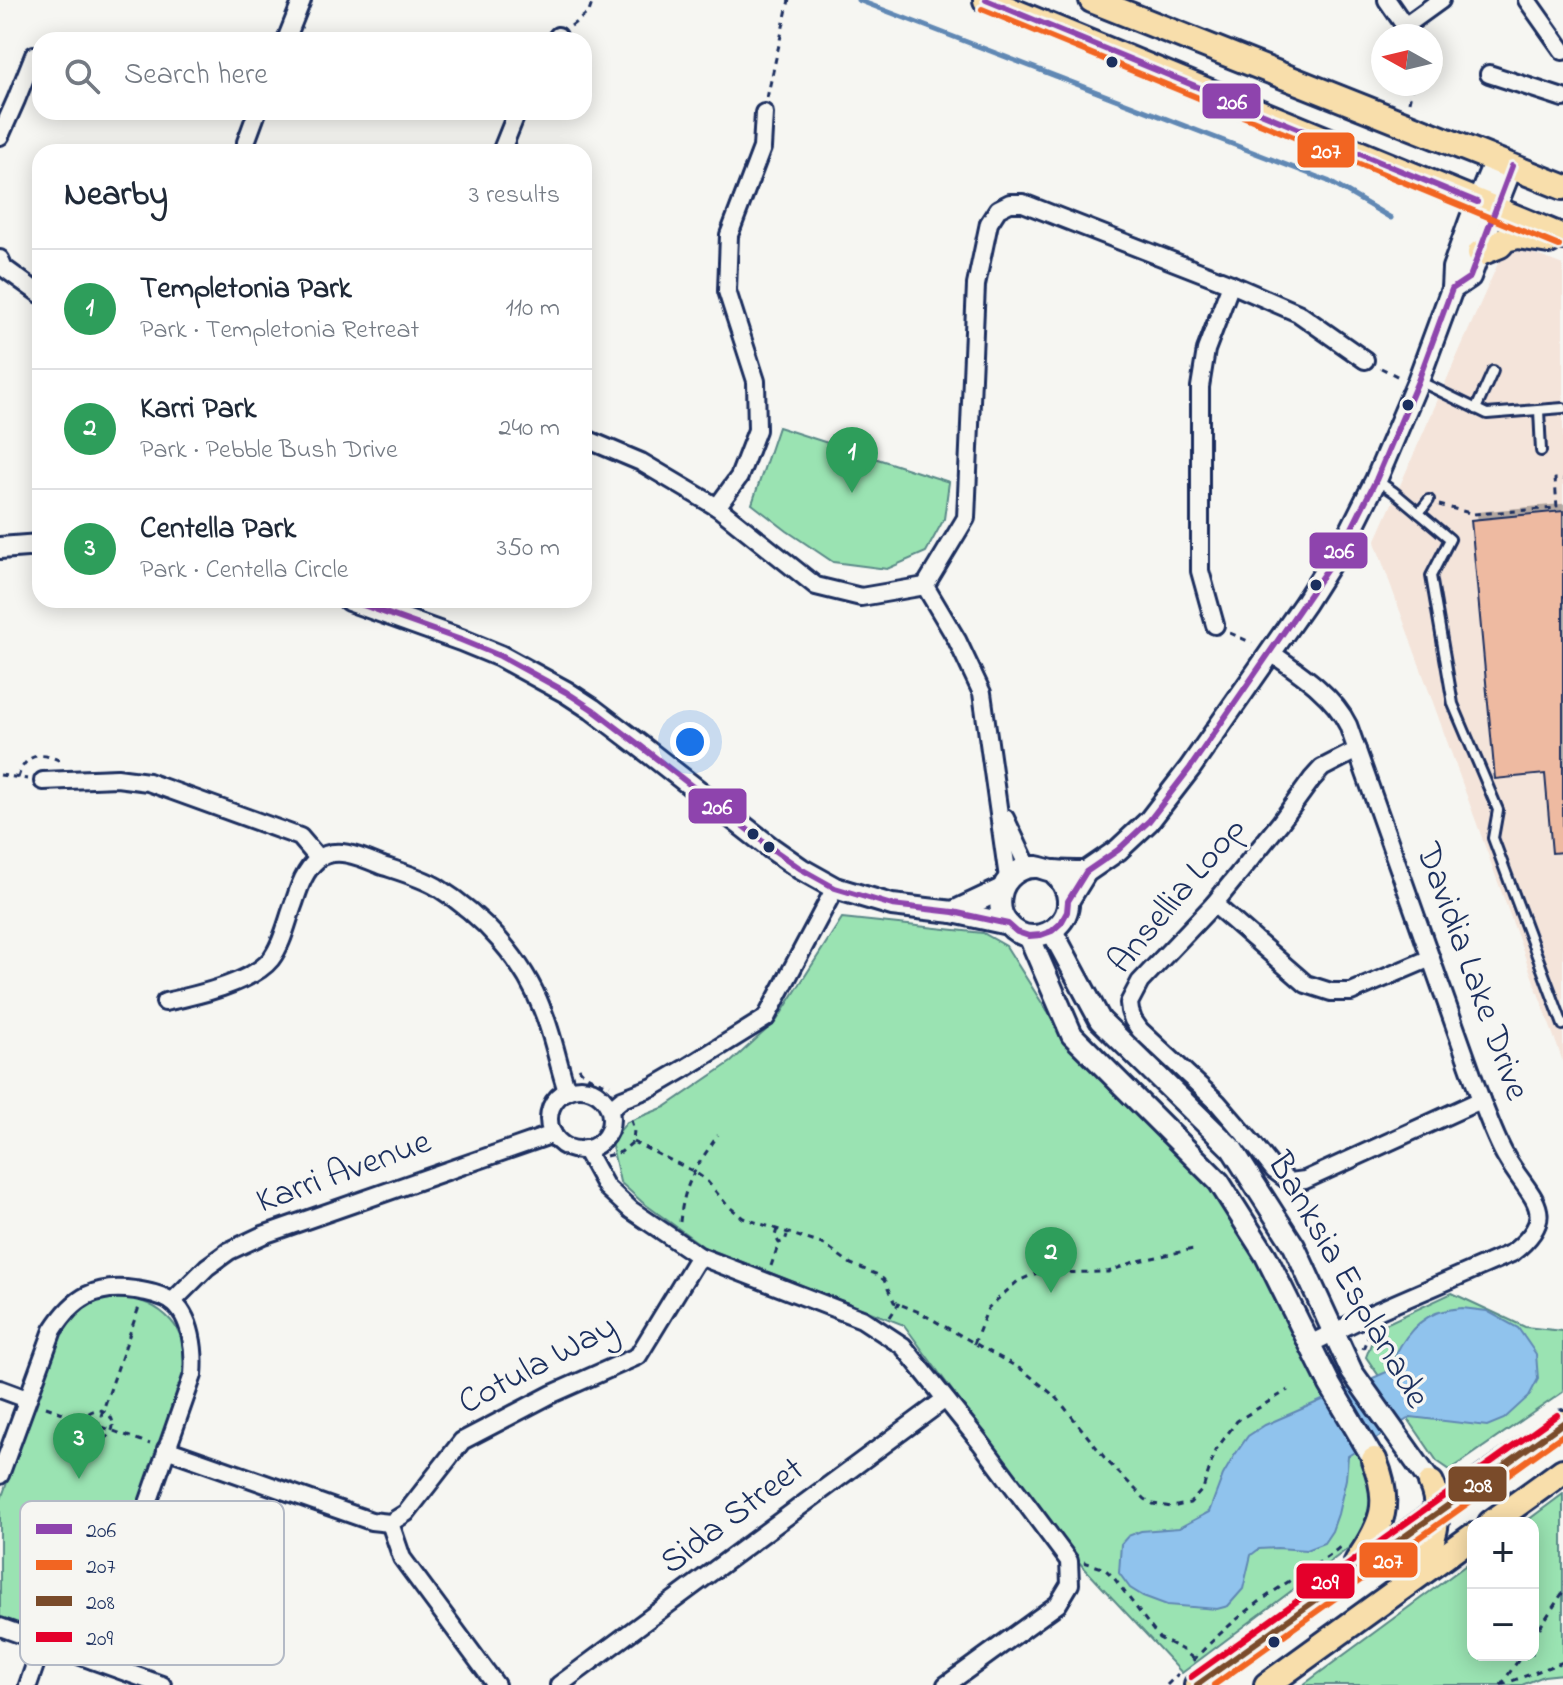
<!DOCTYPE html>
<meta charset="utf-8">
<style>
:root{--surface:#fff;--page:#f2f2f3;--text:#1f2937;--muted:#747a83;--line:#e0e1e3;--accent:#7c3aed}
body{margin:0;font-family:"Indie Flower",sans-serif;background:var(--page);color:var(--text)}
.controls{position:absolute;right:24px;bottom:24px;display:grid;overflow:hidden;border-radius:16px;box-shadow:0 4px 20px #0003}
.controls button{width:72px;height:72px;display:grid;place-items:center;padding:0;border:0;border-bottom:2px solid var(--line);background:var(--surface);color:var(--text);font:40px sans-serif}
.compass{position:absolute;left:1371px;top:24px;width:72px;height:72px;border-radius:50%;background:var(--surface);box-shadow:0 4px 20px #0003;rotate:278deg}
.you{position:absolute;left:690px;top:742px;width:28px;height:28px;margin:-20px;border:6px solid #fff;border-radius:50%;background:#1a73e8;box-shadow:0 0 0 12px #1a73e833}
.badge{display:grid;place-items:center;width:52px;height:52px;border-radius:50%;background:var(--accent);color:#fff;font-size:26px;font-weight:700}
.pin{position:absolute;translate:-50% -66px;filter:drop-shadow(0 2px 4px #0008)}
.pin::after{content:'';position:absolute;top:42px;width:28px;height:24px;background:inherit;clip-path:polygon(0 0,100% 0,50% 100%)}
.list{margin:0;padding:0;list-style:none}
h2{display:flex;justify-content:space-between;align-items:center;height:104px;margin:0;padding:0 32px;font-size:34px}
h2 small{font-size:26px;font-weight:400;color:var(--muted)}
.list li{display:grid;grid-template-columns:52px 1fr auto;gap:24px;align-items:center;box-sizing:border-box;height:120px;padding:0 32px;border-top:2px solid var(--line)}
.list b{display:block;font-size:30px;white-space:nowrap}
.list p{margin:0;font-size:26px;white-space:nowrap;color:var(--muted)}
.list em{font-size:26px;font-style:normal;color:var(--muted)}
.icon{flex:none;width:44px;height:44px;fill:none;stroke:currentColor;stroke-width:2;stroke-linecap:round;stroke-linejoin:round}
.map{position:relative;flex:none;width:1563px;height:1685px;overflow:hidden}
.search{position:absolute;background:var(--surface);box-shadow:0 4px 20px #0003;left:32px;top:32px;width:560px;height:88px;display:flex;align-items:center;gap:20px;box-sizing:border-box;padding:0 28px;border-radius:24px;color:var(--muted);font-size:30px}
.panel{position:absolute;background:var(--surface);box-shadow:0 4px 20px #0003;left:32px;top:144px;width:560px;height:464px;border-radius:24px}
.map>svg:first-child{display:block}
.built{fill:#f4e4da}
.green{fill:#9ae3b2;stroke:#5a8988;stroke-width:2}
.water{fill:#90c3ed;stroke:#6188b4;stroke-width:2}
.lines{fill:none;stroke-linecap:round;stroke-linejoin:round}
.stream{stroke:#6188b4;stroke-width:5}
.building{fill:#eebaa1;stroke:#1b2f5e;stroke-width:2;filter:url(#shadow)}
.service-casing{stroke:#1b2f5e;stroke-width:14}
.minor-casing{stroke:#1b2f5e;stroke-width:22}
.tertiary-casing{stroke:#1b2f5e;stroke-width:26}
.primary-casing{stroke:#1b2f5e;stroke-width:30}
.path{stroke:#1b2f5e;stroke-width:3;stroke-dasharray:6 6;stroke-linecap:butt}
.service{stroke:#f6f6f2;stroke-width:8}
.minor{stroke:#f6f6f2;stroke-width:16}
.tertiary{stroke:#f6f6f2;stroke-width:20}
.primary{stroke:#f8deab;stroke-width:24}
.bus-1-casing{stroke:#f6f6f2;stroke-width:12}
.bus-2-casing{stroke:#f6f6f2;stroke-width:12}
.bus-3-casing{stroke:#f6f6f2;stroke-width:12}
.bus-4-casing{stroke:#f6f6f2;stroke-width:12}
.bus-1{stroke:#8e44ad;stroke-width:6}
.bus-2{stroke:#f26522;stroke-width:6}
.bus-3{stroke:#7a4b2a;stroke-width:6}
.bus-4{stroke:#e4002b;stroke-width:6}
.bus-dot{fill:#1b2f5e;stroke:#f6f6f2;stroke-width:3}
.labels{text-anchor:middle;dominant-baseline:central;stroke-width:7;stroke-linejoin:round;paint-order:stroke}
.street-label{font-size:36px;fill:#1b2f5e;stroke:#f6f6f2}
.key{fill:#f6f6f2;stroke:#b4bac6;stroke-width:2}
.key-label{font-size:22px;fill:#1b2f5e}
.line-badge{stroke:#f6f6f2;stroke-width:3}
.badge-label{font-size:22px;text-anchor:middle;font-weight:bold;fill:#fff}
</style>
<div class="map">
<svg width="1563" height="1685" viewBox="0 0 1563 1685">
<defs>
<filter id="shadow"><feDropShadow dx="7" dy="-7" stdDeviation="0" flood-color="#0004"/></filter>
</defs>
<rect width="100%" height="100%" fill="#f6f6f2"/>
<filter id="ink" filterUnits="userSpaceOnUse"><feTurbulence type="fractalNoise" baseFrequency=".0125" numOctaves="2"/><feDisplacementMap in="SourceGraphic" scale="16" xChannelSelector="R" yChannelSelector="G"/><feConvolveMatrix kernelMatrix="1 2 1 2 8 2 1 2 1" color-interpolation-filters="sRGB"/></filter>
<g filter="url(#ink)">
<path class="built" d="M1507,243l56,22v797l-188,-520z"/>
<g class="green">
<path d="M778,427l171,55 -5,37 -18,33 -39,17 -54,-7 -46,-31 -35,-27z"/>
<path d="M842,918l141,15 23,13 60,95 138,133 61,86 87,169 18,47v30l-11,30 -9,11 -168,126 -107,-115 -171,-233 -200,-78 -62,-45 -22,-20 -9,-40 16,-20 38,-15 66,-45 46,-42z"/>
<path d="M1452,1293l73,34 38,4v61l-113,78 -13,-9 -71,-104 11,-29z"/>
<path d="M117,1296c46,5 75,33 68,82l-86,241c-14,31 -36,22 -62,13 -12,-4 -25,-8 -37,-13v-117l63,-174c14,-19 31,-28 54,-32z"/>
<path d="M1563,1494v180l-19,2 -22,9h-219l170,-125v95h60v-132h-9z"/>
</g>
<path class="water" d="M1462,1308l25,3 31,17 18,26 2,25 -9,17 -25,23 -17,7 -76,-9 -63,39 -2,23 -8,35 -6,17 -8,12 -18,7 -29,-2 -18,1 -8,6 -8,34 -15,17 -11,3 -50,-4 -24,-9 -13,-8 -11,-15 2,-29 7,-8 13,-5 38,-3 30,-16 14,-37 11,-19 14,-20 17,-11 124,-54c8,-24 23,-48 47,-58 8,-3 18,-4 26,-5z"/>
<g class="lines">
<path class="stream" d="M858,0l470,181 63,37"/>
</g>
<path class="building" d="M1563,511v341l-11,1 -7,-79 -50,5 -24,-259z"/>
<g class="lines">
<g class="service-casing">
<g id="service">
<path d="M1419,381l68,33 76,-6"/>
<path d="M1476,409l17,-38"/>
<path d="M1539,410l2,41"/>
<path d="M1378,481l16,11 56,47 -19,37 22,128 45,106 -5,28 70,187"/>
<path d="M1419,513l10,-13"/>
</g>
</g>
<g class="minor-casing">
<g id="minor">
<path d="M1387,0l18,26"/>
<path d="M1527,0l36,51"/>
<path d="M1402,36l3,-10 36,-26"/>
<path d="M286,40l16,-40"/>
<path d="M555,40l3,-4"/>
<path d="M1489,74l74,24"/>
<path d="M0,136l16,-36 18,-45"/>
<path d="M245,152l1,-10 11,-30"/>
<path d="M501,152l16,-40"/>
<path d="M0,259l4,9 36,26"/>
<path d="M584,438l57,24 76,45 99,79 45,11 64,-11 41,-68 10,-233 13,-62 9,-14 12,-6h13l208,81 67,29 67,47"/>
<path d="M717,507l22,-30 18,-47 -1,-49 -29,-90 2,-56 33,-87 2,-35"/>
<path d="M925,586l32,54 25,53 26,185"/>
<path d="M1215,625l-15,-54v-184l6,-37 25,-66"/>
<path d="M1270,652c28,20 63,42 78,73l133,375c8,19 15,40 25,57 23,41 57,56 6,96l-139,60 -63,31"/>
<path d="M1357,750l-35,18 -10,11 -32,44 -66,81 -74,78 -11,21 1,8 3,9 7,10 77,72 38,44 19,24 16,12 15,-2 176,-80"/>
<path d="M43,781l74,-3 31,4 152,55 18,21"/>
<path d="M1005,818l23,49"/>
<path d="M1214,904l92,80 25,8h20l80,-34"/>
<path d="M165,1002c29,-6 87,-19 106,-43 12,-16 16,-38 23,-56 5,-15 10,-32 23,-43 18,-15 44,-3 63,5 18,6 40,12 57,22 45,28 86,72 105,122 11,26 16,55 25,82"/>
<circle cx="580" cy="1119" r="31"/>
<path d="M610,1109l12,-10 31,-12 31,-18 82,-51 69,-130"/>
<path d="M585,1149l21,38 25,23 68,46 163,63 41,27 77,96 89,119 1,23 -12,20 -112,81"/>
<path d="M172,1302l35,-35 22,-16 34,-16 290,-101"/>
<path d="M0,1389l27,10"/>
<path d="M166,1449l205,72 19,2 16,-10 56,-72 90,-47 86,-38 61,-100"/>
<path d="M0,1475l53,-145c21,-33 43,-46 82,-40 12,2 25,4 36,11 21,15 24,51 22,74l-100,285"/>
<path d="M390,1523l12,35 94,127"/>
<path d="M0,1627l162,58"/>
<path d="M28,1685l15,-43"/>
<path d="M559,1685l385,-285"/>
</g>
</g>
<g class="tertiary-casing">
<g id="tertiary">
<path d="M1452,289l18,-12 25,-68 17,-43"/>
<path d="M0,548l40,-3"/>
<path d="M349,600l112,40 39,16 66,36 26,17 46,35 133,104 30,21 34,19 57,17 61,7 55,12"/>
<path d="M1052,871c45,40 -15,88 -44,53 -7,-8 -9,-19 -7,-29 3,-17 19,-29 36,-28 6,1 12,4 18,4 10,1 21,1 31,1"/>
<path d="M1068,901l18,-29 32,-22 31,-29 41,-53 115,-165 45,-71 26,-52 42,-99 34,-92 1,-21 18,-50 24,-58"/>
<path d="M953,912l49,-23"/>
<path d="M1052,931l48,89 132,129 62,97 58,126 79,111"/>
<path d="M1029,936l43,99 147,147 47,74 64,129 44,75"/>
</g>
</g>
<g class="primary-casing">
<g id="primary">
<path d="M986,0l577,237"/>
<path d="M1092,0l471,187"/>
<path d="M1480,253l20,-8 5,-6 13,-3 31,5"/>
<path d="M1491,1523l72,-52"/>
<path d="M1357,1562c26,-38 35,-58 17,-102"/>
<path d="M1418,1575c13,-27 27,-63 13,-92"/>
<path d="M1197,1685l290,-209 76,-53"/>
<path d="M1267,1685l206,-149"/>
</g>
</g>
<g class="path">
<path d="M571,26l18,-14 4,-12"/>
<path d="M767,98l22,-98"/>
<path d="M1409,102l4,-18"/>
<path d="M1381,368l18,9"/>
<path d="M1439,505l35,9 83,-6 -2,-29h8"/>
<path d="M1230,633l22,10"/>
<path d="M0,775l28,4"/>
<path d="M18,778c7,-26 25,-27 46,-15"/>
<path d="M579,1068c7,11 20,13 31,17"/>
<path d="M633,1142l60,29 13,9 21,25 16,13 82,27 26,19 27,11 6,5 10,22 25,10 105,59 33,27 51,64 37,37 8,5 19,3 18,-4 13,-14 12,-38 22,-30 51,-31"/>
<path d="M606,1156l15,-4 12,-10 1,-12 -4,-13"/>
<path d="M680,1222c4,-39 16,-55 38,-87"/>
<path d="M777,1229l-2,7 4,7 6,-2 2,-6"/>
<path d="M771,1266l8,-23"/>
<path d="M890,1317l9,-14"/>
<path d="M974,1344l14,-36 30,-27 19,-8 71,-1 26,-10 64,-14"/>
<path d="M1363,1349l6,-15"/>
<path d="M46,1407l104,37"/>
<circle cx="98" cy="1425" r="15"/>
<path d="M93,1439l46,-132"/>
<path d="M1084,1562l21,7 9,9 45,60 22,11 13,10"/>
<path d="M30,1618l3,-13"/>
<path d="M1533,1638l30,-46"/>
<path d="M1193,1661c25,-28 55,-52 86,-73 21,-15 43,-25 62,-42"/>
<path d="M1167,1685l11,-11"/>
<path d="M1501,1685l62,-23"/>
<path d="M1501,1685l21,-30"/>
</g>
<use href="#service" class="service"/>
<use href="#minor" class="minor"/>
<use href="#tertiary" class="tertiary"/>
<use href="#primary" class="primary"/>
<g class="bus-1-casing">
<g id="bus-1">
<path d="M986,0l491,202"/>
<path d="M349,600l112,40 39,16 66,36 26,17 46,35 133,104 30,21 34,19 57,17 61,7 55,12 9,8 12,4 12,-1 11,-4 9,-8 6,-11 1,-11 18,-29 32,-22 31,-29 41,-53 140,-203 20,-33 26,-52 42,-99 34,-92 18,-12 42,-111"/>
</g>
</g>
<g class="bus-2-casing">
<g id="bus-2">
<path d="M982,9l577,237"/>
<path d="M1214,1685l349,-250"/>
</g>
</g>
<g class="bus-3-casing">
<path id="bus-3" d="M1197,1685l366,-262"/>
</g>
<g class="bus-4-casing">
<path id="bus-4" d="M1191,1677l366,-262"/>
</g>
<use href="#bus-1" class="bus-1"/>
<use href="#bus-2" class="bus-2"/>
<use href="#bus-3" class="bus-3"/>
<use href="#bus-4" class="bus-4"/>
</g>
</g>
<g class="bus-dot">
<circle cx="1112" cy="62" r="7"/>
<circle cx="1408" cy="405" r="7"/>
<circle cx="1316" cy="585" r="7"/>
<circle cx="753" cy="834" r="7"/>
<circle cx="769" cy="847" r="7"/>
<circle cx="1274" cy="1642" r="7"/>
</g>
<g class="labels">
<g class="street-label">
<text transform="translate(1178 896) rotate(-50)">Ansellia Loop</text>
<text transform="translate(1471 972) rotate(70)">Davidia Lake Drive</text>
<text transform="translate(344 1173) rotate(-20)">Karri Avenue</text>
<text transform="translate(1347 1281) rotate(60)">Banksia Esplanade</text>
<text transform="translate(538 1366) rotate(-28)">Cotula Way</text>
<text transform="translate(733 1517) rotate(-37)">Sida Street</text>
</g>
</g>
<rect x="20" y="1501" width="264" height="164" rx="12" class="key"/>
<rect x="36" y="1524" width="36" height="10" fill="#8e44ad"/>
<rect x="36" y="1560" width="36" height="10" fill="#f26522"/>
<rect x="36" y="1596" width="36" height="10" fill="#7a4b2a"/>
<rect x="36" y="1632" width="36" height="10" fill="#e4002b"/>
<g class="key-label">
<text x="86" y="1537">206</text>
<text x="86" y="1573">207</text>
<text x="86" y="1609">208</text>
<text x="86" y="1645">209</text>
</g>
<g class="line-badge">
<rect x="1201" y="82" width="61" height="38" rx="8" fill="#8e44ad"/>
<rect x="1296" y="131" width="60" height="38" rx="8" fill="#f26522"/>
<rect x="1308" y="531" width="61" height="39" rx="8" fill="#8e44ad"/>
<rect x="687" y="787" width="61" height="38" rx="8" fill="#8e44ad"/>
<rect x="1447" y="1465" width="61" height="38" rx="8" fill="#7a4b2a"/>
<rect x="1358" y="1541" width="61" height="38" rx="8" fill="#f26522"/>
<rect x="1295" y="1562" width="61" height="38" rx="8" fill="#e4002b"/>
</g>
<g class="badge-label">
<text x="1232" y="109">206</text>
<text x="1326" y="158">207</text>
<text x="1339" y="558">206</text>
<text x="717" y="814">206</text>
<text x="1478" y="1492">208</text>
<text x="1388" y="1568">207</text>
<text x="1325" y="1589">209</text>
</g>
</svg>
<div class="controls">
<button>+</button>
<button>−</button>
</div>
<svg class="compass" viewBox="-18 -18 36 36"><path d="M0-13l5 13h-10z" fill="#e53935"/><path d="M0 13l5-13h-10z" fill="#747a83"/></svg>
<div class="you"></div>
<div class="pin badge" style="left:852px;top:493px;background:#2e9e5b">1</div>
<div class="pin badge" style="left:1051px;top:1293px;background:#2e9e5b">2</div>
<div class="pin badge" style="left:79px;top:1479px;background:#2e9e5b">3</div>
<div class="search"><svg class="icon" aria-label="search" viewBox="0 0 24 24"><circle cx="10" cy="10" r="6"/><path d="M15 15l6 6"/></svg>Search here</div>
<section class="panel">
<h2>Nearby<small>3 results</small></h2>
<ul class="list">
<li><span class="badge" style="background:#2e9e5b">1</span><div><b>Templetonia Park</b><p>Park · Templetonia Retreat</p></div><em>110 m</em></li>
<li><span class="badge" style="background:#2e9e5b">2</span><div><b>Karri Park</b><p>Park · Pebble Bush Drive</p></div><em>240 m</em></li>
<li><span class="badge" style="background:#2e9e5b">3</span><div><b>Centella Park</b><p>Park · Centella Circle</p></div><em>350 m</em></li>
</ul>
</section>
</div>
